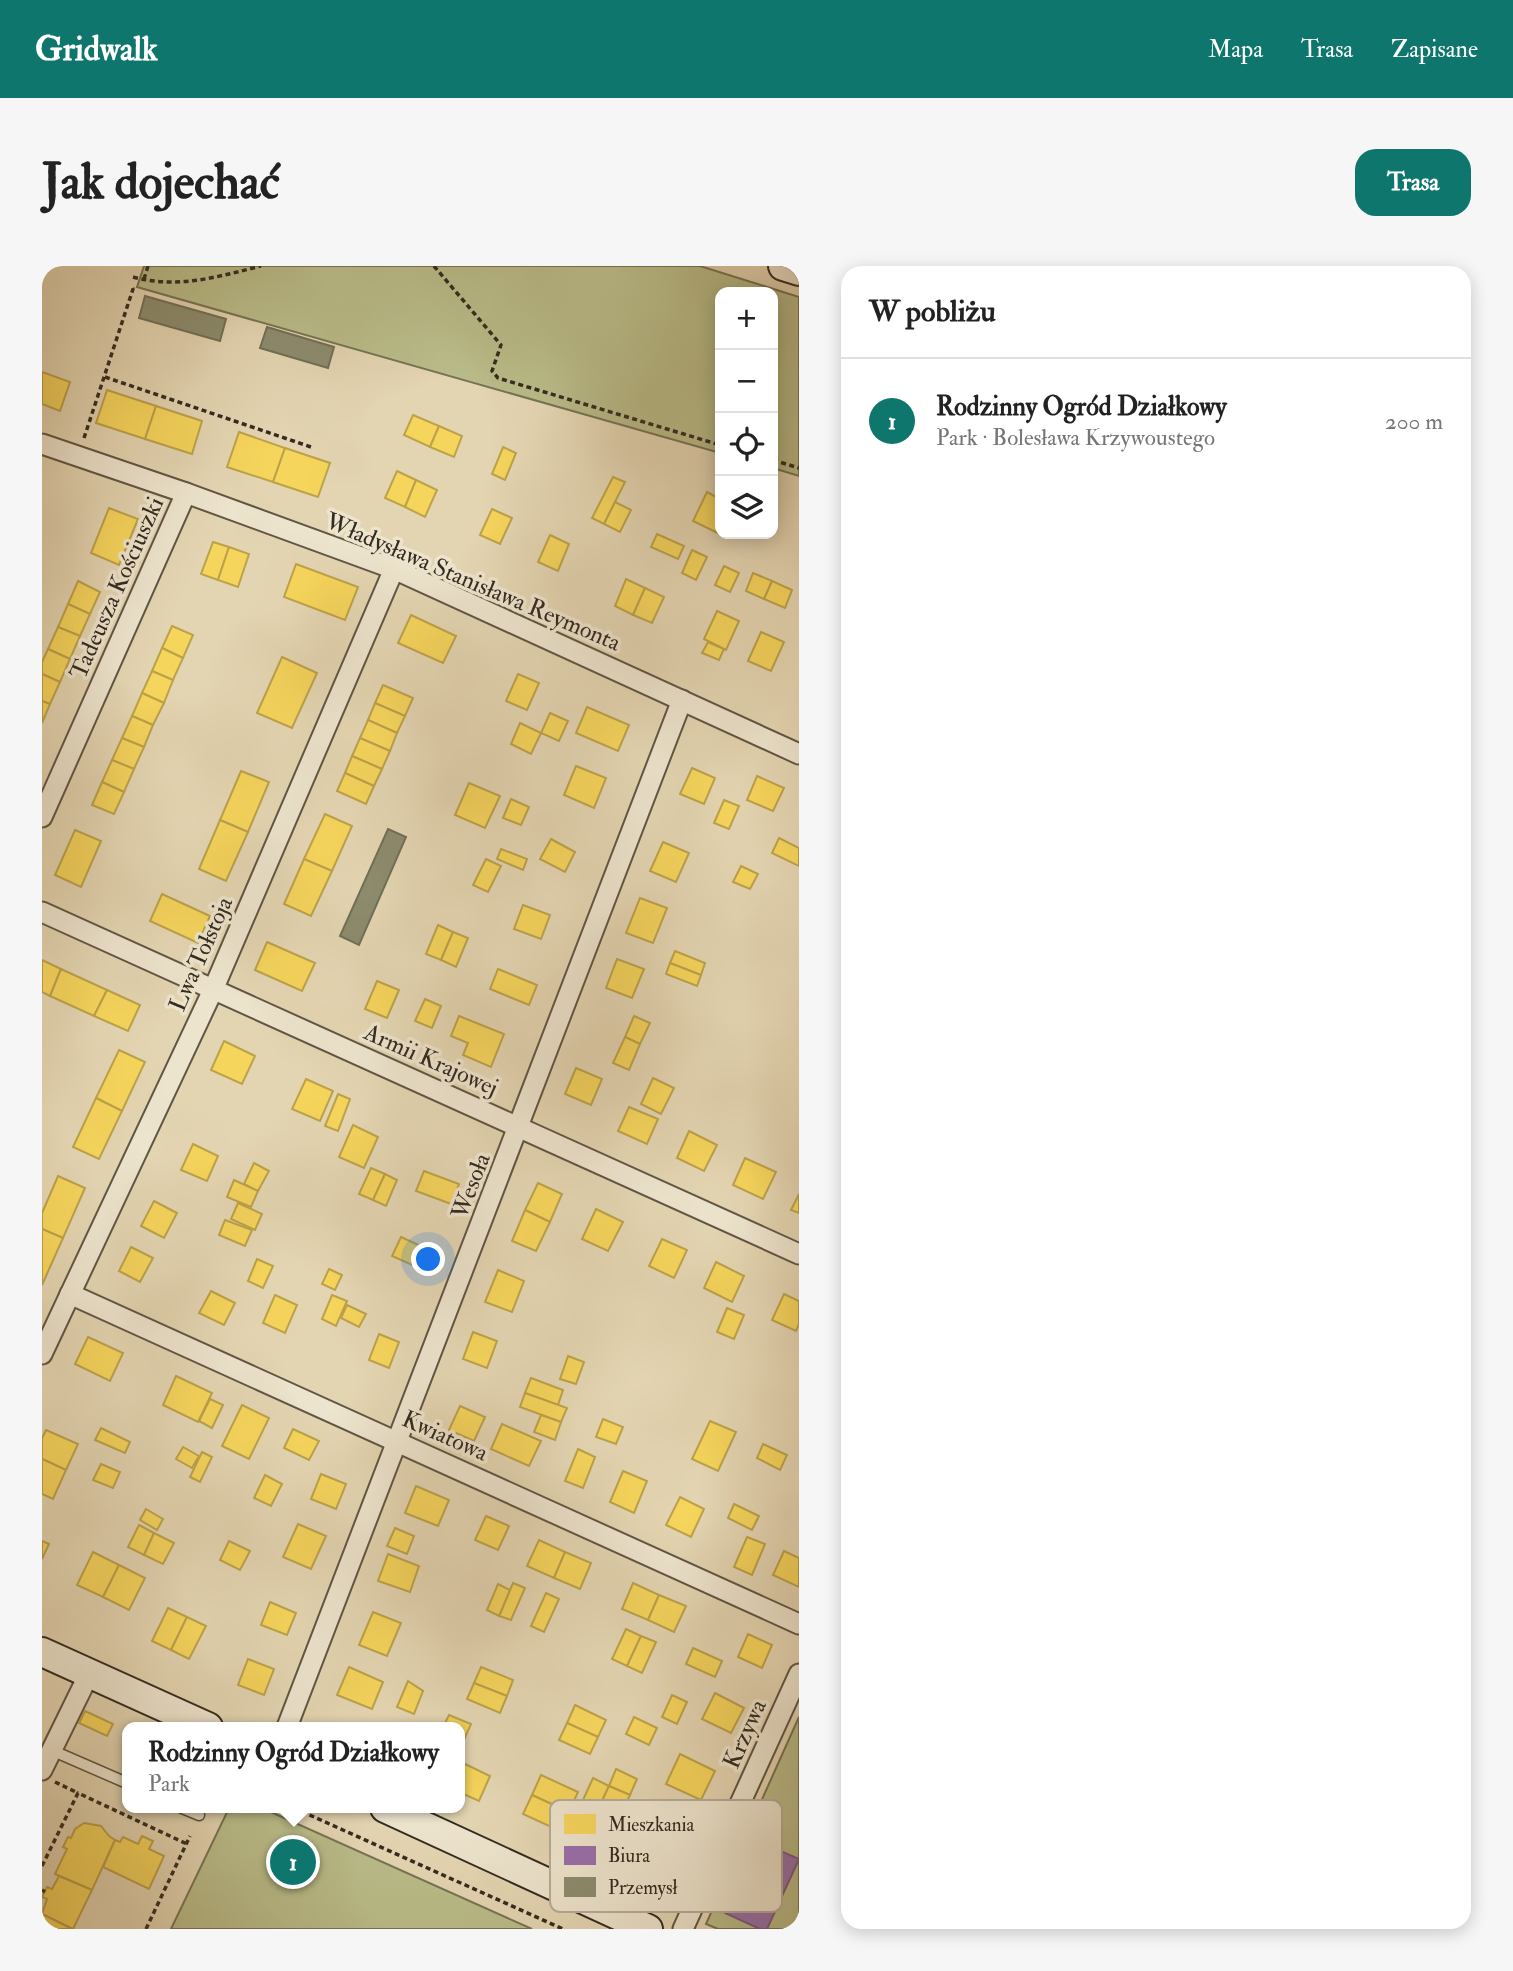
<!DOCTYPE html>
<html lang="pl">
<meta charset="utf-8">
<style>
:root{--surface:#fff;--page:#f6f6f6;--text:#222;--muted:#767676;--line:#e0e0e0;--accent:#0f766e}
body{margin:0;font-family:"IM FELL Double Pica",serif;background:var(--page);color:var(--text)}
.controls{position:absolute;right:21px;top:21px;display:grid;overflow:hidden;border-radius:14px;box-shadow:0 4px 18px #0003}
.controls button{width:63px;height:63px;display:grid;place-items:center;padding:0;border:0;border-bottom:2px solid var(--line);background:var(--surface);color:var(--text);font:35px sans-serif}
.you{position:absolute;left:387px;top:994px;width:24px;height:24px;margin:-18px;border:5px solid #fff;border-radius:50%;background:#1a73e8;box-shadow:0 0 0 10px #1a73e833}
.badge{display:grid;place-items:center;width:46px;height:46px;border-radius:50%;background:var(--accent);color:#fff;font-size:23px;font-weight:700}
.pin{position:absolute;translate:-50% -50%;border:4px solid #fff;box-shadow:0 2px 7px #0006}
.popup{position:absolute;left:80px;top:1456px;width:343px;height:91px;box-sizing:border-box;display:grid;place-content:center;border-radius:14px;background:var(--surface);filter:drop-shadow(0 2px 5px #0005);font-size:23px;white-space:nowrap;color:var(--muted)}
.popup b{font-size:26px;color:var(--text)}
.popup::after{content:'';position:absolute;left:50%;top:100%;margin-left:-14px;border:14px solid transparent;border-top-color:var(--surface)}
.list{margin:0;padding:0;list-style:none}
h2{display:flex;justify-content:space-between;align-items:center;height:91px;margin:0;padding:0 28px;font-size:30px}
h2 small{font-size:23px;font-weight:400;color:var(--muted)}
.list li{display:grid;grid-template-columns:46px 1fr auto;gap:21px;align-items:center;box-sizing:border-box;height:126px;padding:0 28px;border-top:2px solid var(--line)}
.list b{display:block;font-size:26px;white-space:nowrap}
.list p{margin:0;font-size:23px;white-space:nowrap;color:var(--muted)}
.list em{font-size:23px;font-style:normal;color:var(--muted)}
.icon{flex:none;width:38px;height:38px;fill:none;stroke:currentColor;stroke-width:2;stroke-linecap:round;stroke-linejoin:round}
.map{position:relative;flex:none;width:757px;height:1663px;overflow:hidden;border-radius:21px}
header{display:flex;align-items:center;gap:42px;box-sizing:border-box;height:98px;padding:0 35px;background:var(--accent);color:#fff}
header strong{font-size:33px}
nav{display:flex;gap:38px;margin-inline-start:auto;font-size:24px}
.intro{display:flex;align-items:center;justify-content:space-between;box-sizing:border-box;height:168px;padding:0 42px}
h1{margin:0;font-size:49px}
.button{padding:18px 32px;border-radius:21px;background:var(--accent);color:#fff;font-size:24px;font-weight:700}
main{display:flex;gap:42px;padding:0 42px}
aside{flex:1;background:var(--surface);border-radius:21px;box-shadow:0 4px 18px #0003}
.map>svg:first-child{display:block}
.green{fill:#b9bc89;stroke:#767454;stroke-width:2}
.homes{fill:#f6d55c;stroke:#bca24a;stroke-width:2}
.offices{fill:#9970ab;stroke:#7b5b81;stroke-width:2}
.industry{fill:#8c8c6e;stroke:#726f57;stroke-width:2}
.lines{fill:none;stroke-linecap:round;stroke-linejoin:round}
.lane-casing{stroke:#605644;stroke-width:13}
.street-casing{stroke:#605644;stroke-width:23}
.secondary-casing{stroke:#342b20;stroke-width:32}
.path{stroke:#342b20;stroke-width:3.5;stroke-dasharray:5 3.5;stroke-linecap:butt}
.lane{stroke:#ede4cd;stroke-width:10}
.street{stroke:#ede4cd;stroke-width:19}
.secondary{stroke:#ede4cd;stroke-width:28}
.labels{text-anchor:middle;dominant-baseline:central;stroke-width:7;stroke-linejoin:round;paint-order:stroke}
.street-label{font-size:24px;fill:#342b20;stroke:#ede4cd}
.key{fill:#ede4cd;stroke:#b6ac99;stroke-width:2}
.key-label{font-size:19px;fill:#342b20}
</style>
<header>
<strong>Gridwalk</strong>
<nav><a>Mapa</a><a>Trasa</a><a>Zapisane</a></nav>
</header>
<div class="intro"><h1>Jak dojechać</h1><a class="button">Trasa</a></div>
<main>
<div class="map">
<svg width="757" height="1663" viewBox="0 0 757 1663">
<rect width="100%" height="100%" fill="#e4d5b2"/>
<filter id="stains"><feTurbulence type="fractalNoise" baseFrequency=".00286" numOctaves="4"/><feColorMatrix values="0 0 0 0 .2 0 0 0 0 .09 0 0 0 0 .02 0 0 0 .5 -.17"/></filter>
<radialGradient id="worn" r=".72"><stop offset=".6" stop-color="#630" stop-opacity="0"/><stop offset="1" stop-color="#630" stop-opacity=".3"/></radialGradient>
<g class="green">
<path d="M102,0h556l99,31v179l-26,-8v-176h-53v161l-583,-166z"/>
<path d="M757,1451v212h-81l-12,-5z"/>
<path d="M187,1542h33l270,121h-361z"/>
</g>
<g class="homes">
<path d="M0,106l28,10 -10,29 -18,-7z"/>
<path d="M65,124l49,16 -11,33 -49,-16z"/>
<path d="M114,140l46,15 -10,33 -47,-15z"/>
<path d="M371,149l26,11 -9,21 -26,-12z"/>
<path d="M397,160l23,10 -8,21 -24,-10z"/>
<path d="M197,166l46,16 -12,34 -46,-15z"/>
<path d="M461,181l13,6 -11,27 -13,-6z"/>
<path d="M243,182l45,15 -12,34 -45,-15z"/>
<path d="M355,205l19,9 -11,27 -20,-9z"/>
<path d="M571,211l12,5 -21,42 -12,-6z"/>
<path d="M374,214l21,10 -12,27 -20,-10z"/>
<path d="M665,226l13,7v35h7l-1,3 -33,-16z"/>
<path d="M573,236l16,8 -11,22 -16,-8z"/>
<path d="M67,242l29,11 -19,46 -28,-12z"/>
<path d="M450,243l20,9 -12,26 -20,-9z"/>
<path d="M615,268l27,12 -6,13 -27,-12z"/>
<path d="M508,269l19,9 -11,27 -20,-9z"/>
<path d="M171,276l16,5 -11,33 -17,-6z"/>
<path d="M187,281l20,7 -11,33 -20,-7z"/>
<path d="M650,284l15,7 -11,23 -14,-7z"/>
<path d="M254,298l62,23 -13,33 -61,-23z"/>
<path d="M682,300l15,7 -9,19 -15,-7z"/>
<path d="M711,307l19,8 -8,18 -18,-8z"/>
<path d="M584,313l19,9 -12,27 -18,-9z"/>
<path d="M36,315l22,11 -10,22 -22,-10z"/>
<path d="M730,315l20,9 -7,18 -21,-9z"/>
<path d="M603,322l19,9 -12,26 -19,-8z"/>
<path d="M26,338l22,10 -10,22 -22,-9z"/>
<path d="M675,345l22,10 -13,29 -22,-11z"/>
<path d="M369,349l45,21 -13,27 -45,-20z"/>
<path d="M130,360l21,9 -10,23 -21,-10z"/>
<path d="M16,361l22,9 -10,23 -22,-10z"/>
<path d="M719,366l23,10 -13,29 -23,-10z"/>
<path d="M666,376l16,7 -5,11 -17,-7z"/>
<path d="M120,382l21,10 -10,22 -21,-9z"/>
<path d="M6,383l22,10 -10,23 -18,-8v-12z"/>
<path d="M240,391l35,16 -25,55 -35,-15z"/>
<path d="M110,405l21,9 -9,23 -22,-10z"/>
<path d="M0,408l18,8 -10,22 -8,-3z"/>
<path d="M476,408l21,9 -12,27 -21,-9z"/>
<path d="M341,419l30,13 -8,18 -30,-13z"/>
<path d="M100,427l22,10 -11,22 -21,-9z"/>
<path d="M0,435l8,3 -8,19z"/>
<path d="M333,437l30,13 -8,17 -29,-13z"/>
<path d="M545,441l42,18 -11,26 -42,-18z"/>
<path d="M508,447l18,8 -9,20 -18,-8z"/>
<path d="M90,450l21,9 -9,22 -22,-9z"/>
<path d="M326,454l29,13 -7,18 -30,-13z"/>
<path d="M478,457l21,10 -10,21 -20,-10z"/>
<path d="M80,472l22,9 -10,22 -22,-9z"/>
<path d="M318,472l30,13 -8,18 -30,-13z"/>
<path d="M310,490l30,13 -8,17 -29,-13z"/>
<path d="M70,494l22,9 -10,23 -22,-10z"/>
<path d="M534,500l30,12 -12,30 -30,-13z"/>
<path d="M650,502l23,10 -11,26 -24,-10z"/>
<path d="M199,505l28,11 -21,50 -28,-12z"/>
<path d="M303,507l29,13 -8,18 -29,-13z"/>
<path d="M715,510l27,12 -11,23 -26,-11z"/>
<path d="M60,516l22,10 -10,22 -22,-9z"/>
<path d="M427,517l31,13 -15,32 -30,-13z"/>
<path d="M469,533l18,8 -8,18 -18,-7z"/>
<path d="M682,534l15,6 -10,23 -15,-6z"/>
<path d="M283,548l27,12 -20,45 -28,-12z"/>
<path d="M178,554l28,12 -22,49 -27,-12z"/>
<path d="M33,564l26,11 -20,46 -26,-12z"/>
<path d="M737,572l20,10v18l-27,-13z"/>
<path d="M509,573l24,13 -10,20 -25,-13z"/>
<path d="M621,576l26,11 -13,29 -26,-11z"/>
<path d="M459,583l26,10 -4,11 -26,-11z"/>
<path d="M262,593l28,12 -21,45 -27,-12z"/>
<path d="M444,593l15,7 -13,26 -15,-7z"/>
<path d="M699,600l17,8 -8,15 -17,-7z"/>
<path d="M120,628l48,22 -12,27 -48,-22z"/>
<path d="M598,632l27,10 -14,35 -27,-10z"/>
<path d="M481,639l27,10 -9,24 -27,-10z"/>
<path d="M396,659l15,7 -12,28 -15,-6z"/>
<path d="M411,666l15,6 -12,29 -15,-7z"/>
<path d="M225,676l48,21 -13,28 -47,-21z"/>
<path d="M633,685l30,12 -4,12 -31,-12z"/>
<path d="M575,693l27,10 -12,29 -26,-10z"/>
<path d="M0,694l19,9 -11,27 -8,-4z"/>
<path d="M628,697l31,12 -4,11 -31,-12z"/>
<path d="M19,703l46,21 -13,26 -44,-20z"/>
<path d="M456,703l39,16 -8,20 -39,-16z"/>
<path d="M335,715l22,9 -12,28 -22,-9z"/>
<path d="M65,724l33,15 -12,26 -34,-15z"/>
<path d="M383,733l16,7 -9,22 -17,-7z"/>
<path d="M417,750l45,18 -13,33 -28,-12 5,-12 -17,-7z"/>
<path d="M592,750l16,7 -10,21 -15,-7z"/>
<path d="M583,771l15,7 -11,26 -16,-7z"/>
<path d="M182,775l31,15 -13,28 -31,-14z"/>
<path d="M77,784l26,12 -23,49 -26,-13z"/>
<path d="M534,802l26,11 -11,26 -26,-11z"/>
<path d="M611,812l21,10 -13,26 -20,-10z"/>
<path d="M264,813l27,12 -13,30 -28,-12z"/>
<path d="M296,828l12,5 -12,32 -13,-5z"/>
<path d="M54,832l26,13 -23,48 -26,-12z"/>
<path d="M587,841l29,12 -11,25 -29,-13z"/>
<path d="M311,859l25,12 -14,31 -25,-11z"/>
<path d="M647,865l28,14 -13,26 -27,-13z"/>
<path d="M151,878l25,12 -11,25 -26,-11z"/>
<path d="M703,892l31,14 -13,27 -30,-14z"/>
<path d="M212,897l15,8 -11,20 -14,-7z"/>
<path d="M329,902l14,6 -12,26 -14,-6z"/>
<path d="M382,905l35,13 -8,20 -35,-13z"/>
<path d="M343,908l12,6 -11,26 -13,-6z"/>
<path d="M16,910l27,12 -22,50 -21,-9v-16z"/>
<path d="M192,914l24,11 -7,16 -24,-10z"/>
<path d="M496,917l24,11 -12,28 -25,-12z"/>
<path d="M757,928v19l-8,-3z"/>
<path d="M112,935l23,12 -13,25 -23,-12z"/>
<path d="M196,937l24,11 -7,16 -24,-11z"/>
<path d="M554,943l27,13 -15,29 -26,-12z"/>
<path d="M483,944l25,12 -14,29 -24,-10z"/>
<path d="M183,954l27,10 -7,16 -26,-11z"/>
<path d="M0,963l21,9 -21,47z"/>
<path d="M359,971l33,15 -8,19 -34,-15z"/>
<path d="M620,973l25,11 -13,28 -25,-12z"/>
<path d="M89,981l22,11 -13,24 -21,-11z"/>
<path d="M215,993l16,7 -10,22 -15,-7z"/>
<path d="M674,996l28,14 -12,26 -28,-14z"/>
<path d="M287,1003l13,6 -7,15 -13,-6z"/>
<path d="M456,1004l26,11 -12,31 -27,-10z"/>
<path d="M169,1025l24,12 -11,22 -25,-12z"/>
<path d="M742,1028l15,7v23l-3,7 -24,-11z"/>
<path d="M233,1029l22,10 -12,28 -22,-10z"/>
<path d="M290,1029l15,6 -11,25 -14,-7z"/>
<path d="M305,1039l19,9 -7,13 -18,-9z"/>
<path d="M685,1042l17,7 -10,24 -17,-7z"/>
<path d="M431,1066l24,9 -10,27 -24,-9z"/>
<path d="M337,1068l20,8 -10,26 -20,-8z"/>
<path d="M46,1071l35,16 -13,28 -35,-17z"/>
<path d="M526,1090l16,6 -8,22 -16,-5z"/>
<path d="M134,1110l36,17 -14,29 -35,-17z"/>
<path d="M489,1112l32,12 -5,15 -33,-12z"/>
<path d="M483,1127l42,15 -6,14 -41,-15z"/>
<path d="M168,1133l13,6 -11,23 -13,-7z"/>
<path d="M200,1139l27,13 -20,41 -27,-13z"/>
<path d="M418,1140l25,11 -11,24 -25,-11z"/>
<path d="M499,1149l20,7 -6,18 -21,-8z"/>
<path d="M561,1153l20,8 -7,17 -20,-7z"/>
<path d="M668,1155l26,11 -18,39 -26,-12z"/>
<path d="M460,1158l39,17 -12,25 -38,-17z"/>
<path d="M59,1162l29,14 -5,11 -30,-13z"/>
<path d="M251,1163l26,12 -10,19 -25,-12z"/>
<path d="M4,1164l32,14 -12,26 -24,-11v-21z"/>
<path d="M721,1178l24,11 -7,15 -23,-12z"/>
<path d="M141,1181l16,9 -7,12 -16,-9z"/>
<path d="M536,1183l17,8 -12,31 -18,-7z"/>
<path d="M160,1186l10,5 -12,25 -10,-5z"/>
<path d="M0,1193l24,11 -13,29 -11,-5z"/>
<path d="M59,1198l19,8 -7,16 -20,-8z"/>
<path d="M581,1205l24,10 -13,32 -24,-11z"/>
<path d="M279,1208l25,10 -10,25 -25,-10z"/>
<path d="M223,1209l17,9 -11,22 -17,-8z"/>
<path d="M374,1220l33,14 -11,26 -33,-13z"/>
<path d="M638,1231l24,12 -13,28 -25,-12z"/>
<path d="M692,1238l25,12 -7,14 -24,-12z"/>
<path d="M104,1243l17,10 -6,11 -17,-10z"/>
<path d="M444,1250l23,10 -11,24 -23,-10z"/>
<path d="M256,1258l28,12 -15,33 -28,-12z"/>
<path d="M97,1259l15,8 -10,22 -16,-8z"/>
<path d="M353,1262l19,8 -7,18 -20,-8z"/>
<path d="M112,1267l20,10 -11,21 -19,-9z"/>
<path d="M705,1271l18,7 -13,31 -18,-8z"/>
<path d="M497,1274l26,12 -11,26 -27,-12z"/>
<path d="M0,1275l7,3 -7,15z"/>
<path d="M187,1275l21,10 -10,19 -20,-10z"/>
<path d="M742,1285l15,7v29l-26,-12z"/>
<path d="M51,1286l26,13 -16,32 -26,-12z"/>
<path d="M523,1286l26,11 -11,26 -26,-11z"/>
<path d="M346,1288l31,12 -9,26 -32,-11z"/>
<path d="M77,1299l26,13 -16,32 -26,-13z"/>
<path d="M471,1317l12,5 -14,32 -12,-4z"/>
<path d="M591,1317l26,12 -11,25 -26,-11z"/>
<path d="M456,1318l12,6 -11,26 -12,-6z"/>
<path d="M504,1327l13,6 -15,33 -13,-6z"/>
<path d="M617,1329l27,11 -12,26 -26,-12z"/>
<path d="M228,1336l26,11 -9,22 -26,-10z"/>
<path d="M126,1342l19,9 -16,33 -19,-9z"/>
<path d="M331,1346l28,11 -14,33 -28,-11z"/>
<path d="M145,1351l19,9 -17,33 -18,-9z"/>
<path d="M584,1363l15,7 -14,30 -15,-7z"/>
<path d="M706,1368l24,11 -10,23 -24,-11z"/>
<path d="M599,1370l15,6 -14,31 -15,-7z"/>
<path d="M651,1382l29,13 -7,16 -29,-13z"/>
<path d="M206,1393l26,10 -10,26 -26,-10z"/>
<path d="M307,1401l34,15 -11,27 -35,-14z"/>
<path d="M439,1401l32,13 -6,16 -33,-13z"/>
<path d="M366,1415l15,10 -9,23 -17,-7z"/>
<path d="M432,1417l33,13 -7,17 -33,-14z"/>
<path d="M673,1427l29,15 -13,25 -29,-14z"/>
<path d="M630,1429l15,7 -10,22 -15,-7z"/>
<path d="M533,1439l31,15 -8,17 -31,-14z"/>
<path d="M43,1445l28,13 -6,12 -28,-13z"/>
<path d="M407,1449l22,9 -8,18 -4,-2v-13h-16z"/>
<path d="M592,1451l23,11 -8,17 -23,-11z"/>
<path d="M525,1457l31,14 -8,17 -31,-14z"/>
<path d="M638,1488l35,17 -14,29 -35,-16z"/>
<path d="M423,1498l25,12 -11,25 -20,-9v-16z"/>
<path d="M574,1503l21,10 -7,16 -21,-9z"/>
<path d="M499,1509l37,17 -9,20 -37,-17z"/>
<path d="M551,1512l16,8 -10,21 -16,-7z"/>
<path d="M567,1520l21,9 -8,16 -20,-10z"/>
<path d="M490,1529l37,17 -9,19 -37,-17z"/>
<path d="M42,1557l17,3 8,10 6,4 -23,50 -37,-16 12,-25 -4,-2 5,-10 3,1 4,-9z"/>
<path d="M561,1557l21,9 -13,28 -21,-9z"/>
<path d="M100,1570l11,5 -4,8 15,7 -15,33 -46,-22 12,-27 5,2 3,-5 15,7z"/>
<path d="M600,1579l25,12 -12,25 -25,-12z"/>
<path d="M17,1610l33,14 -19,39 -31,-15 5,-15 -5,-2 5,-10 5,2z"/>
<path d="M0,1648l30,15h-30z"/>
</g>
<path class="offices" d="M716,1575l41,18 -32,70h-7l-35,-16z"/>
<g class="industry">
<path d="M103,30l81,23 -6,22 -81,-23z"/>
<path d="M225,61l67,20 -6,21 -68,-20z"/>
<path d="M346,563l18,8 -47,108 -19,-9z"/>
</g>
<g class="lines">
<g class="lane-casing">
<g id="lane">
<path d="M9,1484l76,33"/>
<path d="M140,1542l17,7"/>
</g>
</g>
<g class="street-casing">
<g id="street">
<path d="M0,178l144,49 208,76 405,185"/>
<path d="M0,551l144,-324"/>
<path d="M0,646l757,342"/>
<path d="M28,1028l729,330"/>
<path d="M0,1088l171,-364 181,-421"/>
<path d="M245,1461l395,-1027"/>
<path d="M0,1504l47,-96"/>
<path d="M641,1663l116,-255"/>
</g>
</g>
<g class="secondary-casing">
<g id="secondary">
<path d="M741,0l16,5"/>
<path d="M0,1386l166,75"/>
<path d="M343,1542l263,121"/>
</g>
</g>
<g class="path">
<path d="M392,0l67,79 -9,26 6,7 222,67"/>
<path d="M91,11c45,12 84,0 128,-11"/>
<path d="M102,13l4,-13"/>
<path d="M63,111l206,70"/>
<path d="M42,172l49,-149 -2,-4"/>
<path d="M731,194l26,8"/>
<path d="M13,1516l23,11"/>
<path d="M252,1542l269,121"/>
<path d="M0,1600l36,-73 109,51"/>
<path d="M0,1624l3,2"/>
<path d="M104,1663l44,-93"/>
</g>
<use href="#lane" class="lane"/>
<use href="#street" class="street"/>
<use href="#secondary" class="secondary"/>
</g>
<g class="labels">
<g class="street-label">
<text transform="translate(431 316) rotate(23)">Władysława Stanisława Reymonta</text>
<text transform="translate(75 322) rotate(-66)">Tadeusza Kościuszki</text>
<text transform="translate(159 688) rotate(-66)">Lwa Tołstoja</text>
<text transform="translate(389 794) rotate(24)">Armii Krajowej</text>
<text transform="translate(429 920) rotate(-69)">Wesoła</text>
<text transform="translate(403 1170) rotate(24)">Kwiatowa</text>
<text transform="translate(703 1468) rotate(-66)">Krzywa</text>
</g>
</g>
<rect x="508" y="1534" width="232" height="112" rx="10" class="key"/>
<rect x="522" y="1548" width="32" height="20" fill="#f6d55c"/>
<rect x="522" y="1580" width="32" height="19" fill="#9970ab"/>
<rect x="522" y="1611" width="32" height="20" fill="#8c8c6e"/>
<g class="key-label">
<text x="566" y="1565">Mieszkania</text>
<text x="566" y="1596">Biura</text>
<text x="566" y="1628">Przemysł</text>
</g>
<rect width="100%" height="100%" filter="url(#stains)"/>
<rect width="100%" height="100%" fill="url(#worn)"/>
</svg>
<div class="controls">
<button>+</button>
<button>−</button>
<button><svg class="icon" aria-label="locate" viewBox="0 0 24 24"><circle cx="12" cy="12" r="6"/><path d="M12 2v4M12 18v4M2 12h4M18 12h4"/></svg></button>
<button><svg class="icon" aria-label="layers" viewBox="0 0 24 24"><path d="M12 4l9 5-9 5-9-5zM3 14l9 5 9-5"/></svg></button>
</div>
<div class="you"></div>
<div class="pin badge" style="left:251px;top:1596px">1</div>
<div class="popup"><b>Rodzinny Ogród Działkowy</b>Park</div>
</div>
<aside>
<h2>W pobliżu<small></small></h2>
<ul class="list">
<li><span class="badge">1</span><div><b>Rodzinny Ogród Działkowy</b><p>Park · Bolesława Krzywoustego</p></div><em>200 m</em></li>
</ul>
</aside>
</main>
